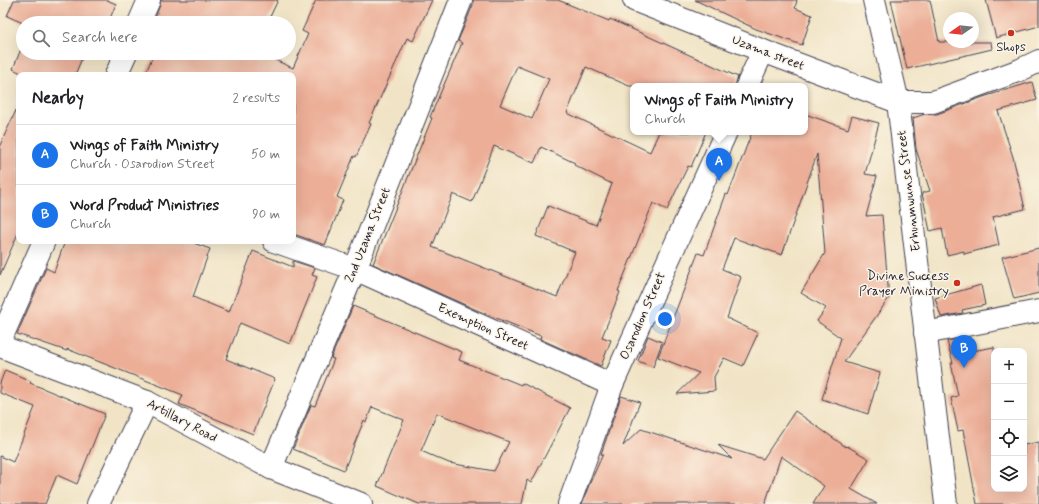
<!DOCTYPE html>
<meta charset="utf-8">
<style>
:root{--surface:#fff;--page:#f2f2f2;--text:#202124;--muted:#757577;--line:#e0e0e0;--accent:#1a73e8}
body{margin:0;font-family:Mynerve,sans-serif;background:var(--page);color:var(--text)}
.controls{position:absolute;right:12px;bottom:12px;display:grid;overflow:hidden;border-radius:8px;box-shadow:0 4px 16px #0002}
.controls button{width:36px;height:36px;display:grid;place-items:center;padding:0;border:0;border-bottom:1px solid var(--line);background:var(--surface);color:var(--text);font:20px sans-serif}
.compass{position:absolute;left:943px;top:12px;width:36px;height:36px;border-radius:50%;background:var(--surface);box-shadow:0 4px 16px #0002;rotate:256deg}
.you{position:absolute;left:665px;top:319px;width:14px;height:14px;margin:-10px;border:3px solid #fff;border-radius:50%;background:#1a73e8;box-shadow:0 0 0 6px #1a73e833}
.badge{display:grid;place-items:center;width:26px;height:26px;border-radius:50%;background:var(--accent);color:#fff;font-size:13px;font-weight:700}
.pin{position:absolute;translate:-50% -33px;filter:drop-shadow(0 1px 2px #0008)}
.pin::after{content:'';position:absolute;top:21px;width:14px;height:12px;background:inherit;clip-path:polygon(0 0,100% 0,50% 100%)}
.popup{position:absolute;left:630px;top:83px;width:178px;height:52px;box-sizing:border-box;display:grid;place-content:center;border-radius:8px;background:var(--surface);filter:drop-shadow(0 1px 3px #0005);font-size:13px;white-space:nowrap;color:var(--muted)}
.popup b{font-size:15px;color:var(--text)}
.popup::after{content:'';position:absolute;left:50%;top:100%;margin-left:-8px;border:8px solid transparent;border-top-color:var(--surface)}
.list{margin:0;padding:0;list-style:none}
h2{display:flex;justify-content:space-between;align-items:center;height:52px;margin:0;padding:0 16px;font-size:17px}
h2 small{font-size:13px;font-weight:400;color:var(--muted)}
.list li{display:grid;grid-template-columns:26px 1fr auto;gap:12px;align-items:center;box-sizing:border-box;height:60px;padding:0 16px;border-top:1px solid var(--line)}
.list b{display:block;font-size:15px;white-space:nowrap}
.list p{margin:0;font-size:13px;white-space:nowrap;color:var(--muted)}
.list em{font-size:13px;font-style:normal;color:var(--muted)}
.icon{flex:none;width:22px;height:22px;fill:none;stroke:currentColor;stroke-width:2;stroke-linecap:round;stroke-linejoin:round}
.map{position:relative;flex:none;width:1039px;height:504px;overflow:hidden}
.search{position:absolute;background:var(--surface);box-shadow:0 4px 16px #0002;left:16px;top:16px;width:280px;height:44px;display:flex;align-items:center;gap:10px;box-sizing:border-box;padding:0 14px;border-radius:22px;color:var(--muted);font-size:15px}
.panel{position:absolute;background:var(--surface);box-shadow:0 4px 16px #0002;left:16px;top:72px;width:280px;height:172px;border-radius:8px}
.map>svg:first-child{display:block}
.building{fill:#ecae97;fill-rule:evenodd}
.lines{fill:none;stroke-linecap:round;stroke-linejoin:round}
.street-casing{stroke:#413f50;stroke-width:24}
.street{stroke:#fff;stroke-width:22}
.poi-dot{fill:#c8321e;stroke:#fcf5e5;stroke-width:1.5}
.labels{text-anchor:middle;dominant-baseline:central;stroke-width:3;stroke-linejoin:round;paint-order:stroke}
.poi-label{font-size:13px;fill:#22223b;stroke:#fcf5e5}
.street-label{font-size:13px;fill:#22223b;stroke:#fcf5e5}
</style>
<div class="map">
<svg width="1039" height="504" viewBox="0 0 1039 504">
<rect width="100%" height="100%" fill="#fcf5e5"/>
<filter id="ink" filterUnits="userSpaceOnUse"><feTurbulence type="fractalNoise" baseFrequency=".025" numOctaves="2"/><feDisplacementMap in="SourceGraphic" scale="8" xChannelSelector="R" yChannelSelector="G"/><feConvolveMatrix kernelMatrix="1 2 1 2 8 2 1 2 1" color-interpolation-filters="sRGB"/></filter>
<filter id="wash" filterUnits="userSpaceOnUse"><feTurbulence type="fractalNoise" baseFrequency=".012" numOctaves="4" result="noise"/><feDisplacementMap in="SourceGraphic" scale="16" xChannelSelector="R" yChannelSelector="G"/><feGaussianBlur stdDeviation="0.9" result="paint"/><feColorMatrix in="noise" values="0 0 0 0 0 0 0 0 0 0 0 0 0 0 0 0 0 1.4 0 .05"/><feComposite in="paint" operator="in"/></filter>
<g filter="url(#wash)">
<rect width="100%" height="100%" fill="#f1e4c6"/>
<g id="blocks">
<g class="building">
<path d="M14,0h93l9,4 -8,19h-85l-16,-7z"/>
<path d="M161,0h117l-11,23h-114l7,-18z"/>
<path d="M316,0h116l-19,41 -6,-3 -38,85 2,1 -15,33 -2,-1 -17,41 6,3 -18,45 -32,-11v-159h-148l9,-22h105l34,15 15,-34 -6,-3z"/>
<path d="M473,0h85l51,21 1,-2 128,58 -3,9h-106l-43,-19 -19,46 83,39 9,-20h47l-15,35 -3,-1 -21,44 -14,-7 -35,88 2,1 -18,45 9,3 -10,26 -61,-27 1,-3 -62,-25 -106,-47 59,-146 -2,-1 32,-74 -4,-2 15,-36zM517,66l32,13 -17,40 -32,-14zM494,146l40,17 7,-16 34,16 -1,2 38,19 -16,41 -48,-19 -12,30 39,16 -18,45 -125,-50 21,-53 19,8z"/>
<path d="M695,0h102l-2,8 17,7 -10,30 -46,-16z"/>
<path d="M891,0h39l9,42h52l1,7 -85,20z"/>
<path d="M986,0h53v26l-43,12z"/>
<path d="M23,44v9h61l-9,22h-50l-12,-6z"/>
<path d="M1032,82l5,18 -39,11 15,46 12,52 -32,8 6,28 -35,9v-3l-17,4 -5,-27 -12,3 -8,-38 8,-2 -14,-42 -3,-31 12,-4h12l46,-17z"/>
<path d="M19,104v127l-19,44v-130z"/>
<path d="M805,114l43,15 4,-13 27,7 -14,51 12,2 -11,40 16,-1 7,83 -45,64 36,11 -12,41 -46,-15 19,-61 -24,-17 9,-13 -25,-15 24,-40 -8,-99 -35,101 -48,-17 -12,31 19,8 -14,41 31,15 -15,33 -19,-8 -10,19 1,14 -38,3 22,-21 -41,-16 40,-104 6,2 22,-61 2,1 24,-63h53z"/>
<path d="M65,241h123l22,8 -17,48 36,15 24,-61 40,16v-6l22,7 -3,7 5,2 -27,67 -50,-21 -14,36 49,20 -22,55 -74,-30 4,-9 -116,-46v2l-50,-17 29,-66 8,4z"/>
<path d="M1039,248v45l-25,6 -12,-42z"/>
<path d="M981,285l4,20 -23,5 1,3 -22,4 -6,-19z"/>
<path d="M353,306l109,46 -3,8 62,25 1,-2 48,25 -39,75 -4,-3 -5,24h-103l-42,-18 27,-66 -32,-13 -6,15 -2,-2 -20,50 -51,-21 18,-44 4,1 19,-47 -3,-1zM437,413l72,29 -15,29 -45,-8 -28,-12z"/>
<path d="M648,336l14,6 -9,25 -15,-6z"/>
<path d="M969,337l3,14 22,-4v142h30v-44l15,-3v62h-62l-14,-74 -5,1 -7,-33 7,-2 -7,-33h2l-6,-22z"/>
<path d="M5,370l26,11 -1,2 75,31 -28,70 -20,-9 -12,29h-45v-48l13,6 22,-55 -35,-14v-10z"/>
<path d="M621,396l19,6 -17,44 18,-17 91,30 -14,-14 45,14 32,-48 51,36 1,-1 22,13 -18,30 26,15h-64l11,-18 -43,-30 -16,48h-183l7,-19 14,-31h-2z"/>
</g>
</g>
</g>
<g filter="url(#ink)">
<use href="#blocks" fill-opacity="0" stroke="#413f50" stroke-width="1"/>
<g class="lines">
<g class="street-casing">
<g id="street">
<path d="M634,0l129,51 135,51h35l87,-32 19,-9"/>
<path d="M874,0l24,102 48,402"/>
<path d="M139,23l10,-23"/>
<path d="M116,75l10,-22"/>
<path d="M747,86l16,-35"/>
<path d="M274,241l81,28 257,116"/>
<path d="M925,333l114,-22"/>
<path d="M0,341l44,-100"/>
<path d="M0,346l147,56 124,66 90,36"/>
<path d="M271,468l84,-199 106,-269"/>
<path d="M98,504l49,-102"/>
<path d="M569,504l43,-119 114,-253"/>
</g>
</g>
<use href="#street" class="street"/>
</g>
</g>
<g class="poi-dot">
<circle cx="1011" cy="33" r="4"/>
<circle cx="957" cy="283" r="4"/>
</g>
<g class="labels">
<g class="poi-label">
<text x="1011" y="47">Shops</text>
<text x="949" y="276" text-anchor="end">Divine Success<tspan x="949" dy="15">Prayer Ministry</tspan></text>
</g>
<g class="street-label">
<text transform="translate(768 53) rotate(21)">Uzama street</text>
<text transform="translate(909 191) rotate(-97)">Erhunmwunse Street</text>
<text transform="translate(368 235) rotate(-68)">2nd Uzama Street</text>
<text transform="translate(643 316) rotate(-66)">Osarodion Street</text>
<text transform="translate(483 327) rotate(24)">Exemption Street</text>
<text transform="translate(182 421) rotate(28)">Artillary Road</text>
</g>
</g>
</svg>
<div class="controls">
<button>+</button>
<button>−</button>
<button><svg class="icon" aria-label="locate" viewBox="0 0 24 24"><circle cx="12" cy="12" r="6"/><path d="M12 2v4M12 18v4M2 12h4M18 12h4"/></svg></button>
<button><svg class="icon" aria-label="layers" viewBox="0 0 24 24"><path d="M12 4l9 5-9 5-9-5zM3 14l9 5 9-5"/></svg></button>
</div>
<svg class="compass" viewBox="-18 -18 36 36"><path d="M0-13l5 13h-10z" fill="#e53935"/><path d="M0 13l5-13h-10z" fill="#757577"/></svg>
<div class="you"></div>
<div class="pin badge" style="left:719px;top:181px">A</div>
<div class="popup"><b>Wings of Faith Ministry</b>Church</div>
<div class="pin badge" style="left:964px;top:368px">B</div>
<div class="search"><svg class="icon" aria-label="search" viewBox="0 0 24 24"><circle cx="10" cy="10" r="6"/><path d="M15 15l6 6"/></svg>Search here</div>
<section class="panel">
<h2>Nearby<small>2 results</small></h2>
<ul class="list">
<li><span class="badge">A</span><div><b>Wings of Faith Ministry</b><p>Church · Osarodion Street</p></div><em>50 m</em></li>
<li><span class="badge">B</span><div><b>Word Product Ministries</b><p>Church</p></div><em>90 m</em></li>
</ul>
</section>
</div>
